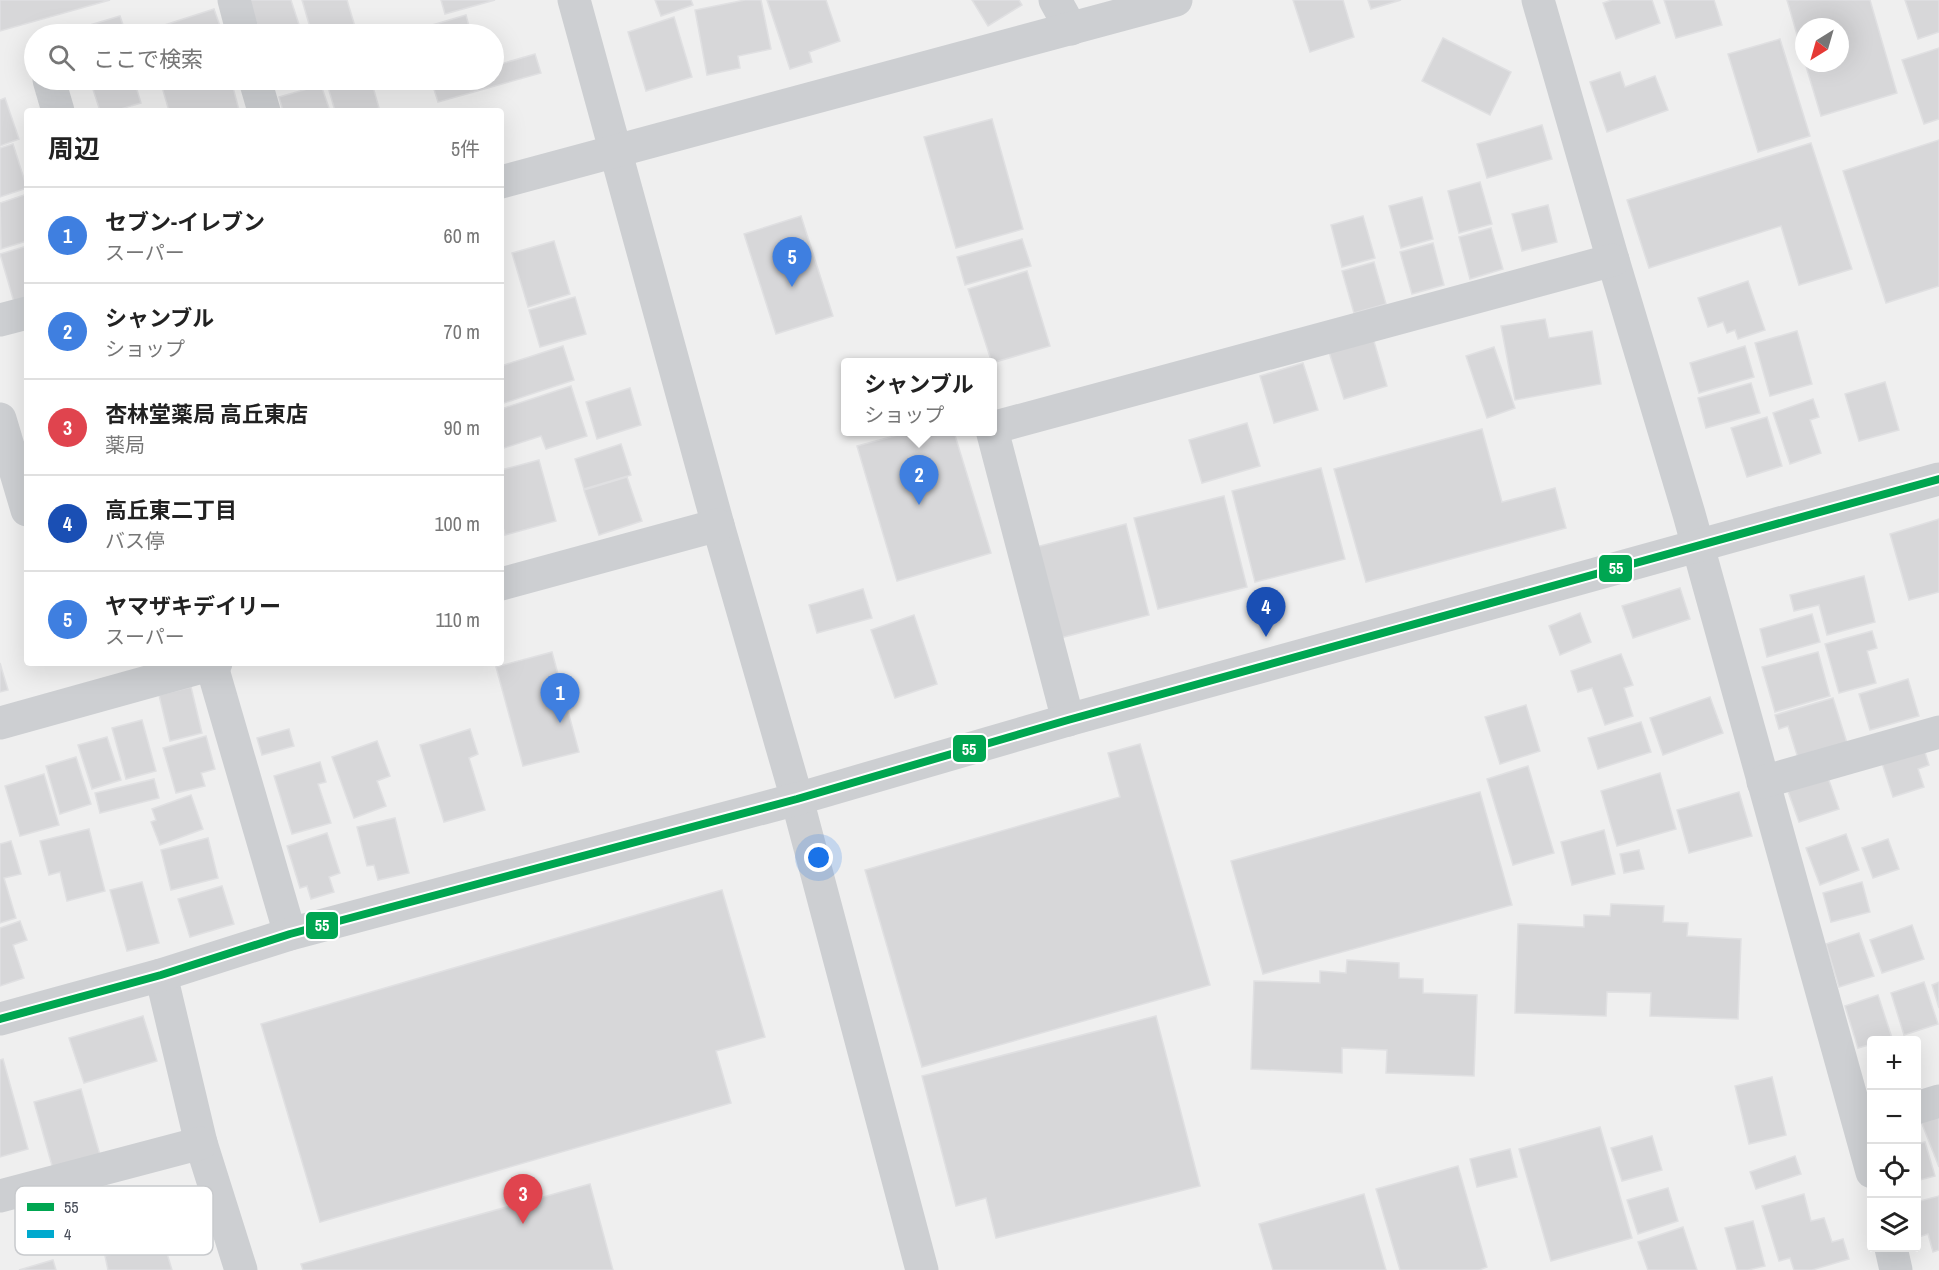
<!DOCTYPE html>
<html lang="ja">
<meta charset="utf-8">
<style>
:root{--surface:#fff;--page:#f2f2f2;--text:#222;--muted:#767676;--line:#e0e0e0;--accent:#82868e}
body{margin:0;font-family:"Archivo Narrow","Noto Sans JP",sans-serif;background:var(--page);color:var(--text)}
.controls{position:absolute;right:18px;bottom:18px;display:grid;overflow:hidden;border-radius:6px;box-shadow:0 6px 24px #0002}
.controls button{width:54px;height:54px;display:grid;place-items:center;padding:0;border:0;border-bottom:2px solid var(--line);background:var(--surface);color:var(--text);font:30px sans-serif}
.compass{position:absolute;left:1795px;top:18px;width:54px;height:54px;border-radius:50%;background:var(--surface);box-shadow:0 6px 24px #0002;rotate:217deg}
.you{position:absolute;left:819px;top:858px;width:21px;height:21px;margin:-15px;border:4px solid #fff;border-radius:50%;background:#1a73e8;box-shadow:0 0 0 9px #1a73e833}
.badge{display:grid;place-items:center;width:39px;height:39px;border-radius:50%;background:var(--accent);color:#fff;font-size:20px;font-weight:700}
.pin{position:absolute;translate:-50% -50px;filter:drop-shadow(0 2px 3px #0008)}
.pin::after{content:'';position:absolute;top:32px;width:21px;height:18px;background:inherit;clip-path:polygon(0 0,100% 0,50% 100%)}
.popup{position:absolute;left:841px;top:358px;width:156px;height:78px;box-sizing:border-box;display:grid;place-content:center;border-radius:6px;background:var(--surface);filter:drop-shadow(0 2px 4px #0005);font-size:20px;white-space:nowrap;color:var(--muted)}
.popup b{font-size:22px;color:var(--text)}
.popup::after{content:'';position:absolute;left:50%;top:100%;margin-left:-12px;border:12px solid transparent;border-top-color:var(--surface)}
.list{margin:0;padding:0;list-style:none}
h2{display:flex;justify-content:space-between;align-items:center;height:78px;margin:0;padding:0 24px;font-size:26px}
h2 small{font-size:20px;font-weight:400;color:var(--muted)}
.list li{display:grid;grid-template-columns:39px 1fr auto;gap:18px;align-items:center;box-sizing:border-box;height:96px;padding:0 24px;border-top:2px solid var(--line)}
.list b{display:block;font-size:22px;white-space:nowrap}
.list p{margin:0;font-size:20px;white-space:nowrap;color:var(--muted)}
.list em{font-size:20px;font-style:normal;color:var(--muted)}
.icon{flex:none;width:33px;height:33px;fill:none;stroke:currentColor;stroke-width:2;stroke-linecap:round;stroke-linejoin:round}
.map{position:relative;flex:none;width:1939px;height:1270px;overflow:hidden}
.search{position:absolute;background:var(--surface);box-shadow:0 6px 24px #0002;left:24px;top:24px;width:480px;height:66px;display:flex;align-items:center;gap:15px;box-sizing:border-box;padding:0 21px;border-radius:33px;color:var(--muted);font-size:22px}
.panel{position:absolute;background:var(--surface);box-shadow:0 6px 24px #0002;left:24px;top:108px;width:480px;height:558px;border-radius:6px}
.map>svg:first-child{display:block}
.building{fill:#d7d7d9;stroke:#e0e0e2;stroke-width:1.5}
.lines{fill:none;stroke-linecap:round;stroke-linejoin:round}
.minor{stroke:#cdcfd2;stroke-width:33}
.bus-1-casing{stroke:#fff;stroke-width:12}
.bus-1{stroke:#00a651;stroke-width:8}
.key{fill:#fff;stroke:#c8cacd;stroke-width:1.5}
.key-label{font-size:16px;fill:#484d59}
.line-badge{stroke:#fff;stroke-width:2}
.badge-label{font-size:16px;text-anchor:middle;font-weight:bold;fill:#fff}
</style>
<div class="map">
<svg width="1939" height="1270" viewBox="0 0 1939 1270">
<rect width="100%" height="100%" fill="#efefef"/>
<g class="building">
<path d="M0,0h110l-110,31z"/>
<path d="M249,0h42l11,34h-42z"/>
<path d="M302,0h45l9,30 -18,4h-26z"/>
<path d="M441,0h54l-50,14z"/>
<path d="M655,0h36l2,5 -32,11z"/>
<path d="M745,0h16l10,49 -33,7 2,12 -33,7 -12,-65z"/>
<path d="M767,0h59l14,41 -31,11 3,10 -22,7z"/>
<path d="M972,0h47l3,5 -34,21z"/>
<path d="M1293,0h50l11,37 -44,15z"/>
<path d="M1368,0h33l-30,9z"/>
<path d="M1612,0h40l8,23 -44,16 -13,-36z"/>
<path d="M1664,0h50l8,25 -46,13z"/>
<path d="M1787,0h83l27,93 -76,23 -16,-53h35v-36h-36v32z"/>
<path d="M1905,0h34v32l-21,7z"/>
<path d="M214,9l8,23 -8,2h-67l-1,-3z"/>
<path d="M466,15l5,19 7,-3 1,3h-56l-1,-6z"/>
<path d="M120,16l6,18h-66z"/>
<path d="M674,17l18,60 -46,14 -18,-59z"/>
<path d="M1443,38l68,34 -21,43 -68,-34z"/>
<path d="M1780,39l30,97 -52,16 -30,-98z"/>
<path d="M1939,48v71l-15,5 -22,-64z"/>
<path d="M535,54l6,19 -103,29 -6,-19 13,-3h49v-14z"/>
<path d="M1620,72l5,15 30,-11 13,34 -61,22 -17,-50z"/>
<path d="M90,80h44l7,23 -27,8h-14z"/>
<path d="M160,80h71l8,30 -70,1z"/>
<path d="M326,80h45l8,28 -11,3h-33z"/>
<path d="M321,85l9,26h-47l-4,-14z"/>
<path d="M5,98l14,41 -19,7v-46z"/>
<path d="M992,119l31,110 -67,19 -32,-111z"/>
<path d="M1542,125l10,34 -65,19 -10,-34z"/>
<path d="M1939,140v146l-53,17 -43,-132z"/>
<path d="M1811,143l41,126 -53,16 -18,-59 -132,42 -22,-68z"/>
<path d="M13,144l14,44 -27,9v-49z"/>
<path d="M1480,182l12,42 -33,9 -11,-42z"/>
<path d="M27,194v47l-26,8 -1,-46z"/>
<path d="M1422,197l11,42 -32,9 -12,-42z"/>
<path d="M1548,205l9,37 -35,9 -10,-37z"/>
<path d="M801,216l32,100 -57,18 -32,-100z"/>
<path d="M1363,216l12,42 -33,9 -11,-42z"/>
<path d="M1491,228l12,41 -33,10 -11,-42z"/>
<path d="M1022,239l9,27 -66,19 -8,-28z"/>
<path d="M554,241l16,53 -42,13 -16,-54z"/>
<path d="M1433,243l11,42 -32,9 -12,-42z"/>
<path d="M27,246v52l-13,4 -14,-48z"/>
<path d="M1374,262l12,42 -32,9 -12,-42z"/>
<path d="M1027,271l23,75 -58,17 -24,-74z"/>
<path d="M1748,281l17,49 -27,9 -3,-9 -8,3 -4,-11 -15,5 -10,-29z"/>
<path d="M575,297l11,37 -46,13 -11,-37z"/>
<path d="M1545,319l4,19 43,-7 9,53 -86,16 -14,-74z"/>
<path d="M1797,331l15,53 -42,12 -15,-53z"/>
<path d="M1373,338l14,48 -43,13 -15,-47z"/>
<path d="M563,346l11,34 -73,24v-38z"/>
<path d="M1745,346l9,31 -55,16 -9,-30z"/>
<path d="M1494,347l21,61 -28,10 -21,-62z"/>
<path d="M1303,363l15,47 -44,13 -14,-47z"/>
<path d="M1885,382l14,48 -40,11 -14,-47z"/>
<path d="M1751,383l9,30 -54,15 -8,-30z"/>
<path d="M571,386l16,50 -41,13 -5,-13 -40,13v-40z"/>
<path d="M630,388l11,37 -44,14 -11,-37z"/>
<path d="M1813,399l6,18 -9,3 11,33 -31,11 -17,-51z"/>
<path d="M1767,417l15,49 -35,11 -16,-49z"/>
<path d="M1247,423l13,43 -58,17 -13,-43z"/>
<path d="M1482,429l20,73 53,-14 11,40 -200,54 -32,-113z"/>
<path d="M909,432h45l37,121 -94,28 -40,-135z"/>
<path d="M621,444l10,31 -47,14 -9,-30z"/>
<path d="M539,460l17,61 -51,14 -4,-15v-50z"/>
<path d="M1321,468l24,91 -90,23 -23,-91z"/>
<path d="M627,477l15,44 -43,14 -15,-45z"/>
<path d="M1224,496l23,91 -89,22 -24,-91z"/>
<path d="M1939,519v73l-30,8 -19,-66z"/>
<path d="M1126,524l23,91 -89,23 -24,-91z"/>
<path d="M1864,576l11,46 -48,13 -8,-30 -25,6 -4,-16z"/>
<path d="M1680,588l10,31 -57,19 -11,-32z"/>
<path d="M863,589l9,29 -55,15 -8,-28z"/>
<path d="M1580,613l11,29 -31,13 -11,-29z"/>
<path d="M1812,614l8,28 -53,15 -7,-28z"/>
<path d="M914,615l23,69 -42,14 -24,-68z"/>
<path d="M1872,631l5,17 -10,3 9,32 -37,10 -14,-49z"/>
<path d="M552,652l27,100 -56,14 -27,-99z"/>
<path d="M1818,652l12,44 -55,16 -13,-45z"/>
<path d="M1621,654l12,31 -9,3 9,28 -28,9 -13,-37 -14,4 -7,-21z"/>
<path d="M0,663l8,27 -8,2z"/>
<path d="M1908,679l11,37 -49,14 -11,-36z"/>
<path d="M191,687l11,46 -32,8 -11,-46z"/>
<path d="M1710,697l13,36 -60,22 -13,-37z"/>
<path d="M1833,698l14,45 -49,15 -10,-32 -9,3 -4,-14z"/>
<path d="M1526,705l14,46 -40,13 -15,-47z"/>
<path d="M142,720l14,51 -30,8 -14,-51z"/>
<path d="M1641,722l10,30 -53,17 -10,-31z"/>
<path d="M289,729l5,17 -32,9 -5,-17z"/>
<path d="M470,729l8,25 -9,4 16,52 -41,12 -24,-77z"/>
<path d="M206,736l9,33 -14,4 4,13 -29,7 -13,-45z"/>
<path d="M107,737l14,43 -29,9 -14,-44z"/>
<path d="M377,741l13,35 -13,5 9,25 -32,12 -22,-61z"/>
<path d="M1140,744l70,241 -288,82 -57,-197 255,-73 -12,-44z"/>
<path d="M1923,746l6,19 -11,4 6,18 -31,10 -12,-37z"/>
<path d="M76,757l15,47 -31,10 -14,-48z"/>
<path d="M320,762l6,20 -8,2 13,39 -39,11 -18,-58z"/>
<path d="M1528,766l26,87 -41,12 -26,-86z"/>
<path d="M1825,769l14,40 -40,13 -14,-39z"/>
<path d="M1660,773l16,56 -59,17 -16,-55z"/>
<path d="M44,774l15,51 -39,11 -15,-50z"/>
<path d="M154,779l5,19 -59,15 -5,-20z"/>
<path d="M1480,792l32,113 -249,69 -32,-113z"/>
<path d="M1739,792l13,44 -63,17 -12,-43z"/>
<path d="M191,795l12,34 -43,16 -9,-23 5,-2 -4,-11z"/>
<path d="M395,818l14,55 -31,7 -4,-15 -7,1 -10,-39z"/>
<path d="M89,829l16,62 -38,10 -7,-29 -11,3 -9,-34z"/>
<path d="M1604,830l11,44 -43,11 -11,-43z"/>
<path d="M327,833l13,40 -11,4 5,15 -23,7 -4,-13 -7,2 -13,-42z"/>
<path d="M1846,834l13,36 -39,15 -14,-37z"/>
<path d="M208,838l10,40 -47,12 -10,-40z"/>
<path d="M1888,839l11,30 -26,9 -11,-30z"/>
<path d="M11,841l10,33 -17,4 12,40 -16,5v-79z"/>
<path d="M1639,850l5,19 -20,4 -4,-19z"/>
<path d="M142,882l17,61 -32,8 -17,-61z"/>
<path d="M1862,882l8,30 -39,10 -8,-29z"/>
<path d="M222,886l12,38 -44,13 -12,-38z"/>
<path d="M722,890l43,147 -49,14 15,52 -411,119 -59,-198z"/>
<path d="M1611,904l53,2 -1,16 25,1 -1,13 54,3 -3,80 -88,-3 1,-23 -44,-1 -1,24 -91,-3 3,-89 66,3v-12l26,1z"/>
<path d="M20,921l7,19 -14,5 11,33 -24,8v-58z"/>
<path d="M1912,925l12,34 -42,14 -12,-33z"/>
<path d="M1859,933l15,43 -35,11 -13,-43z"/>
<path d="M1347,960l52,3v15l24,1v14l54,2 -3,81 -88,-3 1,-23 -45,-2v25l-91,-4 3,-88 66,2v-12l26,2z"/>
<path d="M1924,982l14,42 -34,11 -13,-42z"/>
<path d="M1939,982v26l-7,-23z"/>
<path d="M1878,995l14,43 -9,2h-11v4l-14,4 -13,-42z"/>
<path d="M143,1016l14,45 -73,22 -15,-45z"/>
<path d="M1156,1016l44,170 -204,52 -10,-40 -30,8 -34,-130z"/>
<path d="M3,1059l25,90 -28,8v-97z"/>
<path d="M1772,1077l14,58 -37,9 -14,-58z"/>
<path d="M81,1089l19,66 -47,14 -19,-67z"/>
<path d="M1939,1112v55l-19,-48z"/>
<path d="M1600,1127l32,111 -81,23 -32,-112z"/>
<path d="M1652,1136l10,34 -40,11 -11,-33z"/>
<path d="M1925,1142l10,34 -19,5v-37z"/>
<path d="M1510,1149l7,28 -40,10 -7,-28z"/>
<path d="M1795,1156l6,18 -45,15 -6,-17z"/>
<path d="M1458,1166l29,101 -8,3h-79l-24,-81z"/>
<path d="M590,1184l23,86h-310l-2,-6z"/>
<path d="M1668,1188l10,33 -40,13 -11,-34z"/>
<path d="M1364,1194l22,76h-113l-14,-46z"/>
<path d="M1804,1194l7,27 13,-3 8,24 11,-3 6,20 -37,11h-18l-4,-12 -11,3 -17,-55z"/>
<path d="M1939,1196v54l-6,2 -5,-18 -12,4v-36z"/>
<path d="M1753,1221l12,45 -17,4h-11l-12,-42z"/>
<path d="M1683,1227l14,43h-49l-10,-28z"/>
<path d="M163,1240l9,30h-64l-3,-14z"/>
<path d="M53,1260l3,10h-37z"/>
</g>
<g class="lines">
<g class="minor">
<path d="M234,0l9,34"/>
<path d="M574,0l144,525 79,274 125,471"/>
<path d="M1055,0l16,29"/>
<path d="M1538,0l75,260 76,254 183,658"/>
<path d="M49,80l9,31"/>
<path d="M255,80l9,31"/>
<path d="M501,182l675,-182"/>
<path d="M0,320l27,-7"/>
<path d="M0,419l27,91"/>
<path d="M992,428l621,-168"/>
<path d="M992,430l76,290"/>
<path d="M501,584l217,-59"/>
<path d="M211,663l79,271"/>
<path d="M0,723l216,-60"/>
<path d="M1763,782l176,-50"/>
<path d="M161,975l40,168 40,127"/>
<path d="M0,1019l161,-44 129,-41 507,-135 271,-79 871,-241"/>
<path d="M1916,1108l23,-7"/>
<path d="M0,1196l201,-53"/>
<path d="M1891,1248l5,22"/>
</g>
<g class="bus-1-casing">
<path id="bus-1" d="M0,1019l161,-44 129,-41 507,-135 271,-79 871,-241"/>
</g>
<use href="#bus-1" class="bus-1"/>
</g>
<rect x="15" y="1186" width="198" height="69" rx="9" class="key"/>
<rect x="27" y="1203" width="27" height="8" fill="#00a651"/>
<rect x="27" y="1230" width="27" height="8" fill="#00a9ce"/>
<g class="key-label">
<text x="64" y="1213">55</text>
<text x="64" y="1240">4</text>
</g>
<g class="line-badge">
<rect x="1598" y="554" width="35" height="29" rx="6" fill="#00a651"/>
<rect x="952" y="734" width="35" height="29" rx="6" fill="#00a651"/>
<rect x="305" y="911" width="34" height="29" rx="6" fill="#00a651"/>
</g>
<g class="badge-label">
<text x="1616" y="574">55</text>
<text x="969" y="755">55</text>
<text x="322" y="931">55</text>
</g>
</svg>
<div class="controls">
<button>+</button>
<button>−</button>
<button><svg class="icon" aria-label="locate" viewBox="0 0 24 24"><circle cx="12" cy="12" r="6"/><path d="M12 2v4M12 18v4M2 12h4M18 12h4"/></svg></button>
<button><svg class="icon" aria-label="layers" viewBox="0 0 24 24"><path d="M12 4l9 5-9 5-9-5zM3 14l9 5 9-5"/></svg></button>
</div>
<svg class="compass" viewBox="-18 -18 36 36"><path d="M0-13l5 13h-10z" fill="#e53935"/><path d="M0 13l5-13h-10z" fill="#767676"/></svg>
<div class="you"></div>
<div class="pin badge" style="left:560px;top:723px;background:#3f7fe0">1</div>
<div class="pin badge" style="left:919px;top:505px;background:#3f7fe0">2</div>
<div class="popup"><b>シャンブル</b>ショップ</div>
<div class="pin badge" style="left:523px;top:1224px;background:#e0444e">3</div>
<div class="pin badge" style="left:1266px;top:637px;background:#1a4fb4">4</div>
<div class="pin badge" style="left:792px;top:287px;background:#3f7fe0">5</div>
<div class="search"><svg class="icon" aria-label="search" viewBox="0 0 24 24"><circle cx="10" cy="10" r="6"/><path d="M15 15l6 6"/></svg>ここで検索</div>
<section class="panel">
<h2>周辺<small>5件</small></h2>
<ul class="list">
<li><span class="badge" style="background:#3f7fe0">1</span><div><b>セブン-イレブン</b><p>スーパー</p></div><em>60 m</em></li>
<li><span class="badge" style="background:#3f7fe0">2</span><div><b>シャンブル</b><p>ショップ</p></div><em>70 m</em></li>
<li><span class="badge" style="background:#e0444e">3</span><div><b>杏林堂薬局 高丘東店</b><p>薬局</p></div><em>90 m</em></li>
<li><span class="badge" style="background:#1a4fb4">4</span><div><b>高丘東二丁目</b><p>バス停</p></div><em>100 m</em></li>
<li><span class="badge" style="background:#3f7fe0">5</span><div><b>ヤマザキデイリー</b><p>スーパー</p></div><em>110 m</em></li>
</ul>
</section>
</div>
